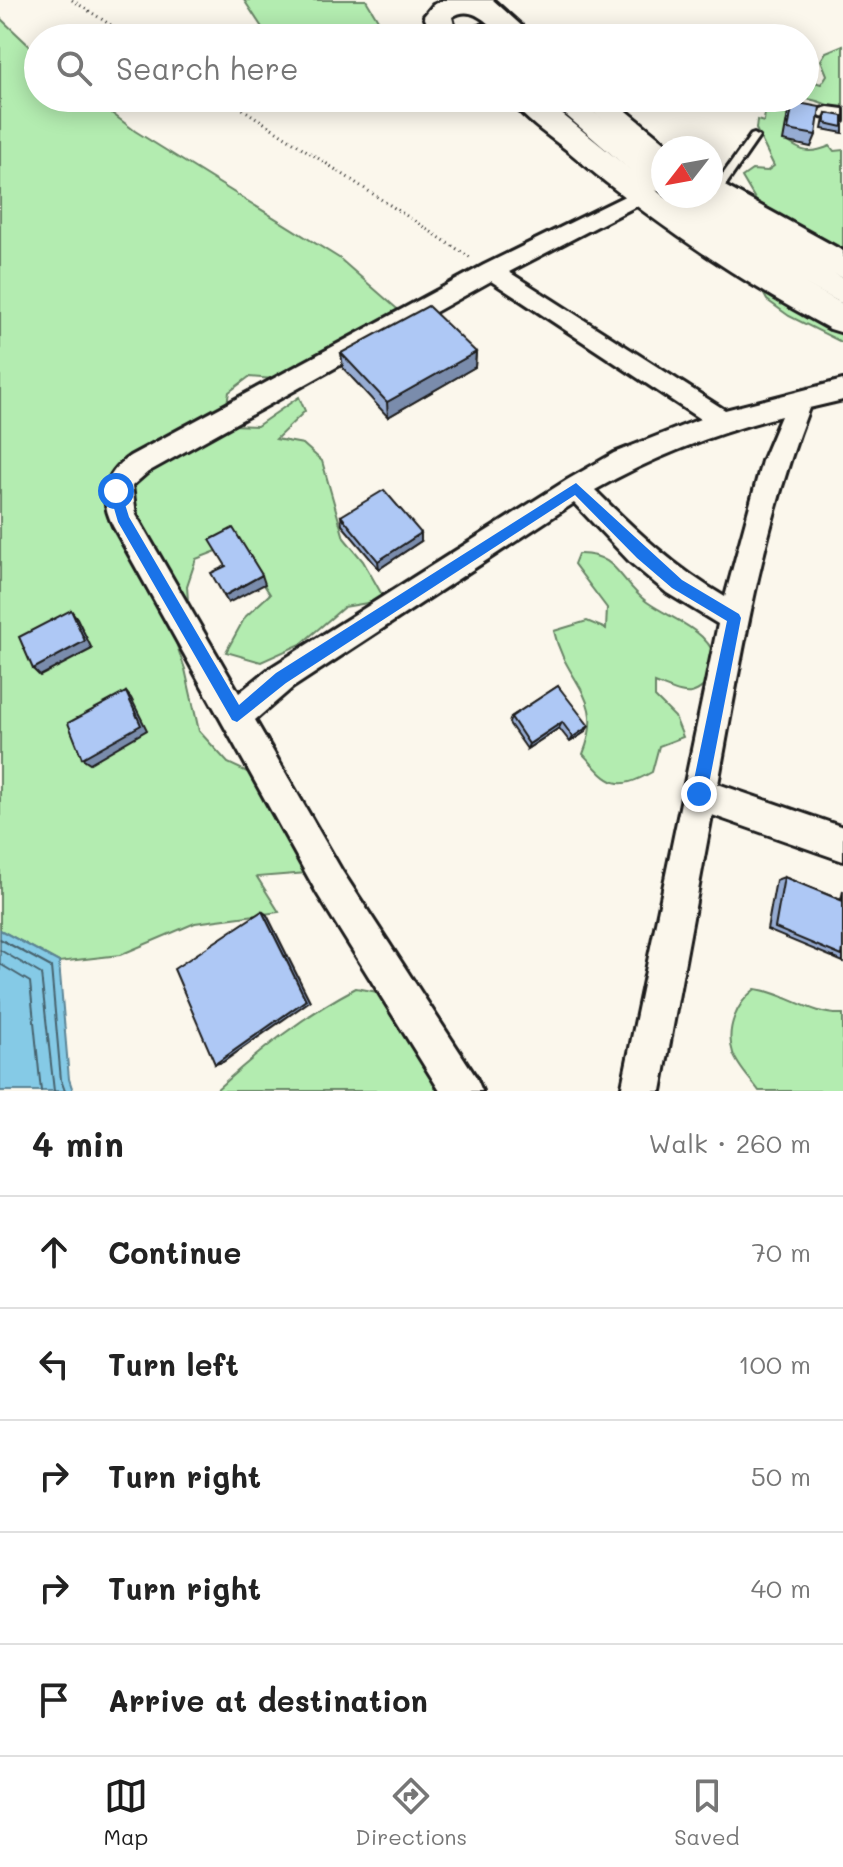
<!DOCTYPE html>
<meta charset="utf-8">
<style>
:root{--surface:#fff;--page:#f6f6f6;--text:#222;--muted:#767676;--line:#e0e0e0;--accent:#1c1c1c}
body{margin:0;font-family:Mali,sans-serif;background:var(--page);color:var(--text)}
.compass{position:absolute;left:651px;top:136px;width:72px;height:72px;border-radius:50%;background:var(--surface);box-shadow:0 4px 20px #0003;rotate:239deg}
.stop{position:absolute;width:24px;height:24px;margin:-18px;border:6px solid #1a73e8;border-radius:50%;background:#fff}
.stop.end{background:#1a73e8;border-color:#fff;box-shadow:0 2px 8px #0008}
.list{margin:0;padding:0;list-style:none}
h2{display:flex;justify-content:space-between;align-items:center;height:104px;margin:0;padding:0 32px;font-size:34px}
h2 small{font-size:26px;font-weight:400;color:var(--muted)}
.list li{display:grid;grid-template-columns:52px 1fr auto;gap:24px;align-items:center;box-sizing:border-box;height:112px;padding:0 32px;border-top:2px solid var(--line)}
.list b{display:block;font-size:30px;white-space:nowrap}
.list em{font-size:26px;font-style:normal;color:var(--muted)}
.icon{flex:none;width:44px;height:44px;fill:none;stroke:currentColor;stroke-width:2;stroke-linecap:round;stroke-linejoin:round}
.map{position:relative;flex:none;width:843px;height:1091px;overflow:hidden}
.search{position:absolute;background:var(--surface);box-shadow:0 4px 20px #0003;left:24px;right:24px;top:24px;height:88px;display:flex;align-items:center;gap:20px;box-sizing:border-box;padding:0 28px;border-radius:44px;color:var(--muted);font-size:30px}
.sheet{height:664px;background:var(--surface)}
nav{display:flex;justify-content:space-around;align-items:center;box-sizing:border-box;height:112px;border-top:2px solid var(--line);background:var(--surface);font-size:22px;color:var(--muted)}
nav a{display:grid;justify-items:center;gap:4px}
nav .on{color:var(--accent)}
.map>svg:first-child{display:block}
.green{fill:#b3ecb0;stroke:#688466;stroke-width:2}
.water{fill:#85cae6;stroke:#5b8495;stroke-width:2}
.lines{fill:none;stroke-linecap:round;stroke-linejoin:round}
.shore{stroke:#46626d;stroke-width:2}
.lane-casing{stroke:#1c1c1c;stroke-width:6}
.street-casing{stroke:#1c1c1c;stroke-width:6}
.secondary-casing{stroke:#1c1c1c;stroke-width:6}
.highway-casing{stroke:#1c1c1c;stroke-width:6}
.path{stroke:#1c1c1c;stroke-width:3;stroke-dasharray:1 4;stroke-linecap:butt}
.lane{fill:#fbf7ec;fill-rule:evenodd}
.street{fill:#fbf7ec;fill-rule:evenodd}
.secondary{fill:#fbf7ec;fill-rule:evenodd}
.highway{fill:#fbf7ec;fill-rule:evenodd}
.wall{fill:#96acd3;stroke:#1c1c1c;stroke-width:2}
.shaded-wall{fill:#7a8cac;stroke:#1c1c1c;stroke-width:2}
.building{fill:#aec8f5;stroke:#1c1c1c;stroke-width:2}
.route{fill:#1a73e8}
</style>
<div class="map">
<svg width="843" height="1091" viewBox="0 0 843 1091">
<rect width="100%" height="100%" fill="#fbf7ec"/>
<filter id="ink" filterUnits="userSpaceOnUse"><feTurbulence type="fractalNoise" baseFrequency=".0125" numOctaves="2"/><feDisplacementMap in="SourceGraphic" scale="16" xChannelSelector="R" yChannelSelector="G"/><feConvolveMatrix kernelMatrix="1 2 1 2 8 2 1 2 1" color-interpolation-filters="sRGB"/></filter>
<g filter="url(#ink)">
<g class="green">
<path d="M244,0h122l15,25 -14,13h-98z"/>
<path d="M0,18l38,36v44h54l43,33 204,127 88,77 -140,45 -38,-3 -20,15 -4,23 8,10 24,1 42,-29 6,14 -29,28 27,5 19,17 22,77 19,23 22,39 -41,7 -43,37 -40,18 -35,-10 19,-35 25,-23 -33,-51 -41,16 -9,27 2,30 -15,21 11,32 14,62 29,32 32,15 32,5 19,58 -4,32 -50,4 22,35 -84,11 -75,32 -61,7 -59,-32z"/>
<path d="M843,45v66c-19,-6 -37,-21 -54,-4l-2,13 3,10 -4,10c16,13 25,14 44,6l4,5 9,-1v193l-54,-27 -22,-16 -14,-26 9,-63 -20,-34 10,-7 15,1 7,-5 -18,-37 1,-9 7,2 2,-24h39v-24l6,7 10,3 6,-9 -6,-15 5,-8z"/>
<path d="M578,554c40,-1 41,28 69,48 30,21 65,27 73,69 -30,29 -28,26 -65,12v14l20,20 8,20 -24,9 -7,26c-37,21 -43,11 -69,-18 24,-58 -18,-71 -29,-123l33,-10 19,8 1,-21 -33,-44z"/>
<path d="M356,988l32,6 70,97h-243c44,-40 88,-75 141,-103z"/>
<path d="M755,989c30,3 57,27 88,25v77h-84c-8,-11 -22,-25 -26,-38 -8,-24 4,-50 22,-64z"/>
</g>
<path class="water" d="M0,930l59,32 10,117 4,12h-73z"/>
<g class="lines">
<g class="shore">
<path d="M0,939l51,28 10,113 4,11"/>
<path d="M0,950l41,24 13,117"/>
<path d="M0,964l30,18 11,109"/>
</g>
<g class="lane-casing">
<path id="lane" d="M754,134l5,3 -41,59h-8l1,-5 40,-56z"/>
</g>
<g class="street-casing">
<g id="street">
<path d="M828,107l15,2v12l-22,-4 -3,-4 3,-4z"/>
<path d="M639,189l10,7 -3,5 -137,71 216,138 118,-30v20l-34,8c-47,120 -68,250 -91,376l125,43v34l-131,-46 -51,276h-40l97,-467 -51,-31 -36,-30 -57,-60 -282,185 -37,32 87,151 134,206 6,14h-42l-122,-196 -205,-369c-14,-29 -10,-51 17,-70l354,-191zM491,281l209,138 -86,34 -47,27 -297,188 -31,25 -103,-178 -4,-29 16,-14zM781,416l-19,45 -37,136c-50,-29 -89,-66 -130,-107 59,-34 121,-57 186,-74z"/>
</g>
</g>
<g class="secondary-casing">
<g id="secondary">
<path d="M484,24l9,3 10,11h-27l-5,-6 4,-5z"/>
<path d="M546,98h31l86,70v24l-10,-2z"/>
<path d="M666,196h36l66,41 75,41v26l-97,-51 -76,-50z"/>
</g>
</g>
<g class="highway-casing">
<g id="highway">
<path d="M444,0h49l42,38h-31c-15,-13 -31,-35 -52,-21l2,8 -4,6 -10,2 -10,-2 -6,-15 9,-11z"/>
<path d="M509,98h33l121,98 107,68 73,40v29l-13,-4c-94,-50 -181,-109 -262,-178 -20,-16 -45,-32 -59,-53z"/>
<path d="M578,98h33l61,50h-9v19l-11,-3z"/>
<path d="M711,181l12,4 120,66v27l-52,-24 -92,-55 -2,-3h14z"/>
</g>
</g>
<g class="path">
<path d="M72,0l59,38"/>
<path d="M226,98l245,160"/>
</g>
<use href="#lane" class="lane"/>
<use href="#street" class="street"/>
<use href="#secondary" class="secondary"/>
<use href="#highway" class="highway"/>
</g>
<g class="wall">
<path d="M793,102l23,33 -5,12 -28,-6 5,-28z"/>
<path d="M826,113l17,3v17l-21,-4 2,-10z"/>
<path d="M476,352l-1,15 -87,50 -45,-49 -2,-15z"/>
<path d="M341,516l80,25 -42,28 -37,-44z"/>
<path d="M558,686l27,46 -15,10 -11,-14 -32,21 -18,-26 2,-6z"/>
<path d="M784,877l57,23 2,-9v71l-9,-4v-1h-2l-65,-27 9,-50z"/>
</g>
<g class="shaded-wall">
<path d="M476,352l-1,15 -87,50 -1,-15z"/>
<path d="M421,533v8l-42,28 -1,-8z"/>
<path d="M262,575l3,9 -37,19 -4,-7z"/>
<path d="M71,610l6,8 15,31 -52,27 -7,-7z"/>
<path d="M126,692l5,6 16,32 -57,33 -8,-5z"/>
<path d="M562,722l-3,6 -32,21 2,-5z"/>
<path d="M589,726l-4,6 -15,10 3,-5z"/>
<path d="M262,911l5,4 43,86 -87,61 -8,2z"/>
</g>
<g class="building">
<path d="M793,102l27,5 -4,28 -28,-5z"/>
<path d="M826,113l17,3v11l-18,-4z"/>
<path d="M428,306l48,46 -89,50 -46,-49z"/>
<path d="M384,490l37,43 -43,28 -37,-45z"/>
<path d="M233,528l29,47 -38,21 -13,-23 15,-7 -16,-26z"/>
<path d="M71,610l14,31 -52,28 -14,-32z"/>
<path d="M558,686l31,40 -16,11 -11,-15 -33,22 -18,-27z"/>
<path d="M126,692l15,33 -59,33 -14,-35z"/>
<path d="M784,877l59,24v47l-1,8 -67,-28z"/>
<path d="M262,911l44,89 -91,64 -41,-95z"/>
</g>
</g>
<path class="route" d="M576,483l106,97 57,34 2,4 -34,176 -8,8 -8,-8 36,-173 -55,-33 -35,-30 -62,-63 -289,188 -49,39 -5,-2 -114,-198 -9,-31 2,-3h9l9,29 110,188 37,-32z"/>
</svg>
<svg class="compass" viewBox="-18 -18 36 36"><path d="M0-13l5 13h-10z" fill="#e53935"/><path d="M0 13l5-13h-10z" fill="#767676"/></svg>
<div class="stop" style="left:116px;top:491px"></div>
<div class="stop end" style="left:699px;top:794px"></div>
<div class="search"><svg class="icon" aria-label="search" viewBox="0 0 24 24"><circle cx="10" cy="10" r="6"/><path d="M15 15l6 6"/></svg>Search here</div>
</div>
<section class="sheet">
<h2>4 min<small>Walk · 260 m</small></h2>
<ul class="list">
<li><svg class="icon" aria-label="ahead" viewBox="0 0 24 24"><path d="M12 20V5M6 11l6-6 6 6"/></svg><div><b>Continue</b></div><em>70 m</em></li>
<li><svg class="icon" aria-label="left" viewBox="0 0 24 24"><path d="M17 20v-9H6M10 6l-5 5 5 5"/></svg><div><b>Turn left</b></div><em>100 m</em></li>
<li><svg class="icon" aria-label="right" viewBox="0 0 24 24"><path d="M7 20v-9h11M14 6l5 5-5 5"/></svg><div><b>Turn right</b></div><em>50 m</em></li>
<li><svg class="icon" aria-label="right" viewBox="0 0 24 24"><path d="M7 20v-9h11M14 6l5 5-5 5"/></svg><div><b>Turn right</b></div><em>40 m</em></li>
<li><svg class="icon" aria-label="arrive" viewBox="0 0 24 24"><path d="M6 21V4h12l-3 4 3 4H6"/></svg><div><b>Arrive at destination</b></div></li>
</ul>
</section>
<nav>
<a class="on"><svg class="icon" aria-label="map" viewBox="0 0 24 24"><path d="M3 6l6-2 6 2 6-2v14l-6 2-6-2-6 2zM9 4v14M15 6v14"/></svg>Map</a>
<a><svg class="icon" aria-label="directions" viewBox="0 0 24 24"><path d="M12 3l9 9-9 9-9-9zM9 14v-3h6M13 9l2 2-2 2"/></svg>Directions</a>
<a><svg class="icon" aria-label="saved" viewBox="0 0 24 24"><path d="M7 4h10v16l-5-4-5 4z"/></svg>Saved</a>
</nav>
